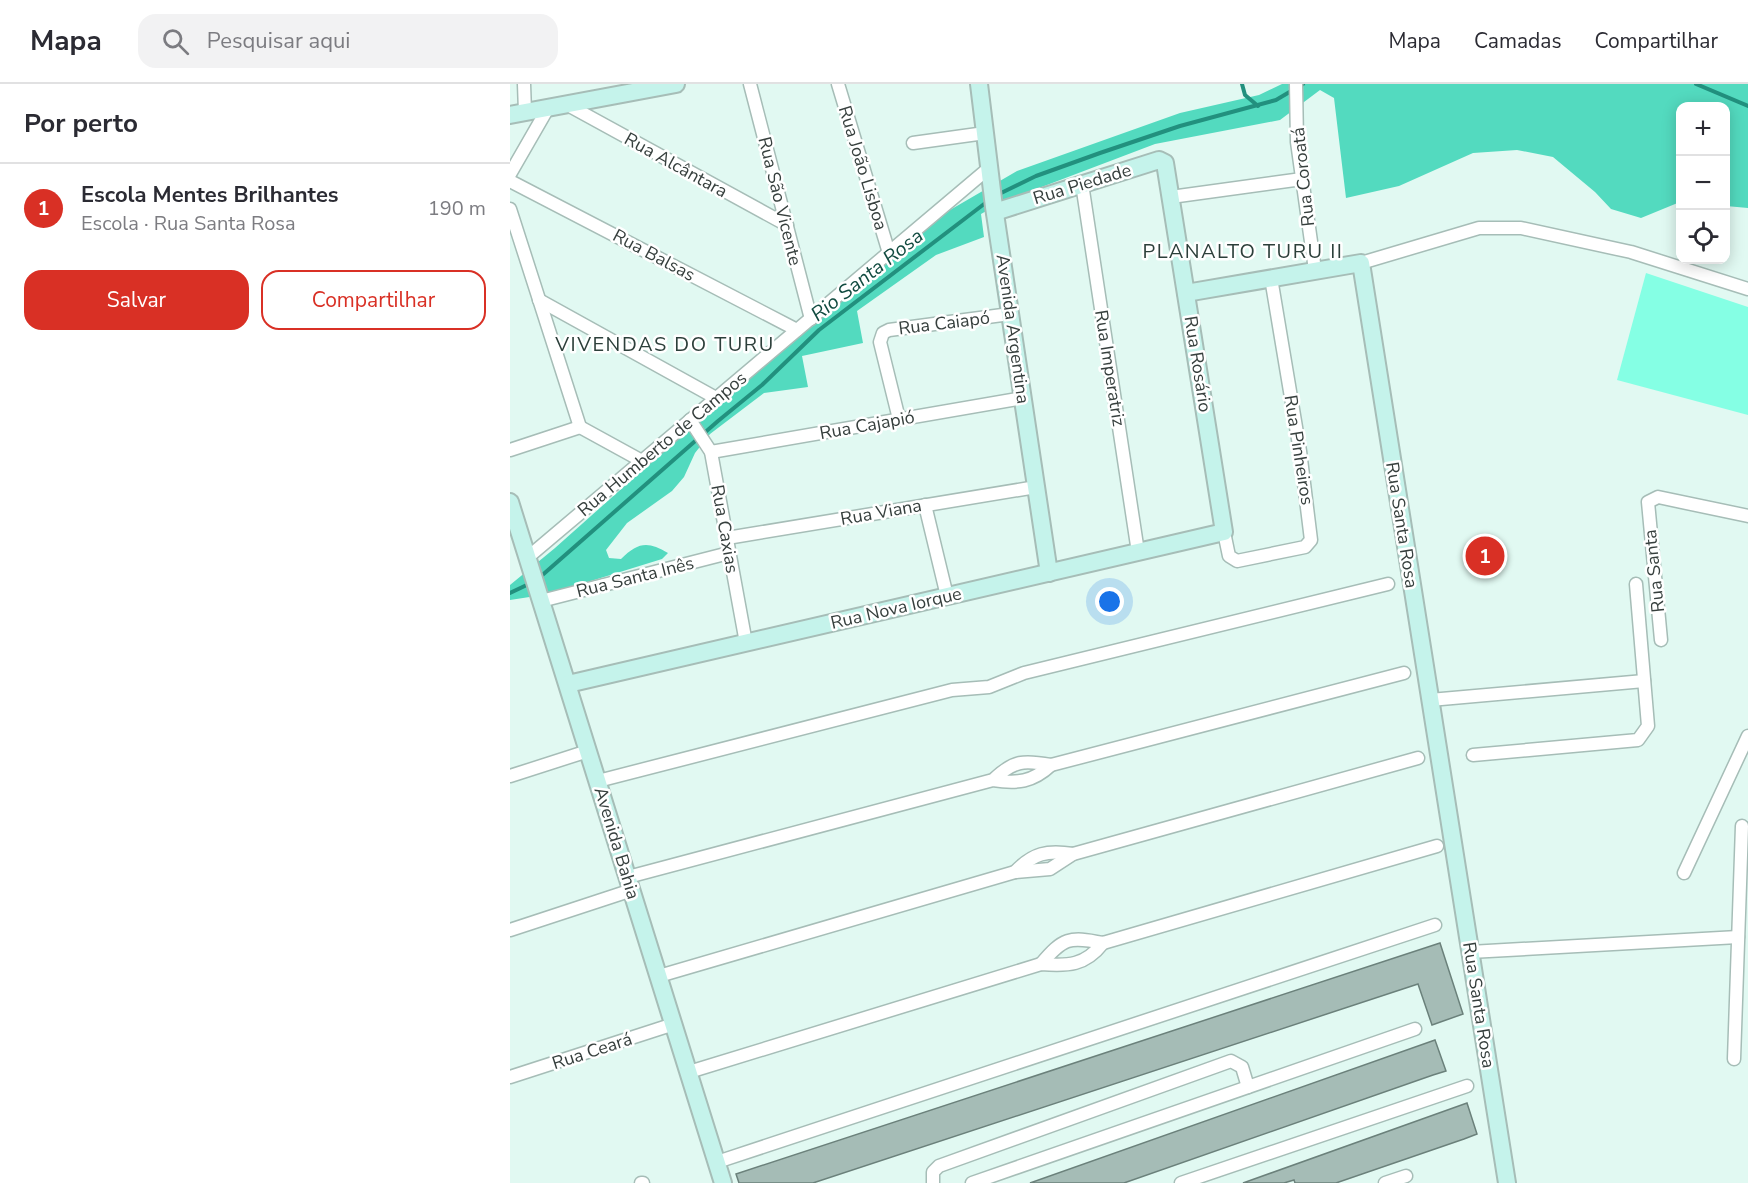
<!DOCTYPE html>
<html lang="pt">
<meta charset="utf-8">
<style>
:root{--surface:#fff;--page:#f2f2f3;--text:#2b2b33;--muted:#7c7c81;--line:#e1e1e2;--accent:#d93025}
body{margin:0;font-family:"Nunito Sans",sans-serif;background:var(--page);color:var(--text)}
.controls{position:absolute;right:18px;top:18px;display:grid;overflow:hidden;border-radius:12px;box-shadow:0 3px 15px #0003}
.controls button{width:54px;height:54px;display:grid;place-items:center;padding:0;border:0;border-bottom:2px solid var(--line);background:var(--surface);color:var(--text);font:30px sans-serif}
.you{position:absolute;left:600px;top:518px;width:21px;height:21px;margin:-15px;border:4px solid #fff;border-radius:50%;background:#1a73e8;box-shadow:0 0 0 9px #1a73e833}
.badge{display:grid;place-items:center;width:39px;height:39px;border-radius:50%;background:var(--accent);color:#fff;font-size:20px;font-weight:700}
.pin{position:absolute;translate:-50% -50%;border:3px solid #fff;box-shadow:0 2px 6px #0006}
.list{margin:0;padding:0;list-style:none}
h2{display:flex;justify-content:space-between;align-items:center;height:78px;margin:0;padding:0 24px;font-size:26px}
h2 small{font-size:20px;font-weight:400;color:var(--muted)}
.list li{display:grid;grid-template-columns:39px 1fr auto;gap:18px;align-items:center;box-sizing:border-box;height:90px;padding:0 24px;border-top:2px solid var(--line)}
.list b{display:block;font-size:22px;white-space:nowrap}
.list p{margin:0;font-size:20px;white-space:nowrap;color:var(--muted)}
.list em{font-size:20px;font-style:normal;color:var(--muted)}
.actions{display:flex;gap:12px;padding:18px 24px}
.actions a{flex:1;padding:14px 0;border:2px solid var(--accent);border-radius:18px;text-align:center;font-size:21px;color:var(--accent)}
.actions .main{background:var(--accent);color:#fff}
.icon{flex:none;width:33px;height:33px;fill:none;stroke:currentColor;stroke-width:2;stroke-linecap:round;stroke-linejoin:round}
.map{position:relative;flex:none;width:1238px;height:1099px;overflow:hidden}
header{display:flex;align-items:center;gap:36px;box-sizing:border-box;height:84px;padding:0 30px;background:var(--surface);border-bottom:2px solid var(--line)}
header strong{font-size:28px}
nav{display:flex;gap:33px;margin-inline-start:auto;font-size:21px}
.search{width:420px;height:54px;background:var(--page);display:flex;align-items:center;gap:15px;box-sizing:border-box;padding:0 21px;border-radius:18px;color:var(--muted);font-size:22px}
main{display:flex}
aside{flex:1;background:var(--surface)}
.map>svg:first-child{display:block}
.green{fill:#85ffe4}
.forest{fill:#53dabf}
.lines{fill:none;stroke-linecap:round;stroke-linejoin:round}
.stream{stroke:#22907e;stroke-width:4}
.building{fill:#a5bcb6;stroke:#6b817b;stroke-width:1.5}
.street-casing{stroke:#a6bdb7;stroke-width:15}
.secondary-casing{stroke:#a6bdb7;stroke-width:20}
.street{stroke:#fff;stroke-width:12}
.secondary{stroke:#c5f3eb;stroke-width:16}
.labels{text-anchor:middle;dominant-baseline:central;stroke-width:5;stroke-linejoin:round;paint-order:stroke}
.street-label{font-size:18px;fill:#363f3d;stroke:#fff}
.neighbourhood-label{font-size:20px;letter-spacing:1.5px;fill:#2c3f3a;stroke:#fff}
.water-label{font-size:20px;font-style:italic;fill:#114b40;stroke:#fff}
</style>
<header>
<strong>Mapa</strong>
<div class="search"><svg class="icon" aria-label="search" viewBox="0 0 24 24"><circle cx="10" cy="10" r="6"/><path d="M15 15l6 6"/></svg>Pesquisar aqui</div>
<nav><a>Mapa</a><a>Camadas</a><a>Compartilhar</a></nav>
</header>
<main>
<aside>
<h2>Por perto<small></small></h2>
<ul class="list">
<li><span class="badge">1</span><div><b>Escola Mentes Brilhantes</b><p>Escola · Rua Santa Rosa</p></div><em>190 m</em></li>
</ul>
<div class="actions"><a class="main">Salvar</a><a>Compartilhar</a></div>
</aside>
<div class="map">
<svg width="1238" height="1099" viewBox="0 0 1238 1099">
<rect width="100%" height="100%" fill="#e1f9f2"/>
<path class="green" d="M1136,189l102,34v108l-131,-35z"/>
<path class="forest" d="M772,0h466v124l-22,-2v-100h-46v96l-39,16 -30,-9 -16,-17 -42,-35 -36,-7 -44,3 -74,33 -53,12 -12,-100 -14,-8 -40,30 -125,24 -153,58 -21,12 3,23 -48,18 -79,56 6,32 -61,13 6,31 -44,6 -54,41 -15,19 -11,24 -12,14 -45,32 -21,27 3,8 12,1c17,-17 27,-18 47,-6l-6,6 -113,35 -39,6v-15l45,-37 128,-114 267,-224 67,-39 163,-58 79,-18z"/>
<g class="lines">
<g class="stream">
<path d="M732,0l3,11 13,11"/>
<path d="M1186,0l52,22"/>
<path d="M487,111l39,-19 64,-23 80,-27 96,-26 27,-16"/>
<path d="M29,494l179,-157 44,-36 57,-55 169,-129"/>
<path d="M0,509l21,-10"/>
</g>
</g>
<g class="building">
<path d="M930,859l23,71 -31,11 -14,-41 -605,199h-74l-3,-9z"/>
<path d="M925,956l11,31 -13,4 -309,108h-94z"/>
<path d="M957,1019l10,31 -13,5 -128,44h-41l-1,-3 -10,3h-41z"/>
</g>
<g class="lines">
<g class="street-casing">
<g id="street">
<path d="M14,0l1,28"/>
<path d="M240,0l61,235"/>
<path d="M328,0l51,169"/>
<path d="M786,0l1,58 18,128"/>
<path d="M56,20l221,121"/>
<path d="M403,59l72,-10"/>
<path d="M0,90l38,-66"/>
<path d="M0,97l287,149"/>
<path d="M572,100l56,368"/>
<path d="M661,113l131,-18"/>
<path d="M0,125l70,218"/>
<path d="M851,179l118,-35h42l110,24 117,37"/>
<path d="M29,216l177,98"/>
<path d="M389,335l-19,-77 3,-9 6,-3 121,-16"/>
<path d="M180,336l21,32 35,191"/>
<path d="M70,343l62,34"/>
<path d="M0,366l70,-23"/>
<path d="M201,368l312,-54"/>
<path d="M415,421l22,91"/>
<path d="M714,448l5,24 8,5 68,-14 6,-7 -11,-89 -29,-173"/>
<path d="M217,454l309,-51"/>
<path d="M17,474l462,-390"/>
<path d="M31,517l188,-48"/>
<path d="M1151,556l-13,-138 10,-5 90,19"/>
<path d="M920,616l214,-19"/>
<path d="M963,671l165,-15 10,-14 -12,-142"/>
<path d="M541,681l353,-92"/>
<path d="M0,692l78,-25"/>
<path d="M88,697l354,-91 37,-3 35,-14 364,-89"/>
<path d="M505,788c18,-19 32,-22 58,-18"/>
<path d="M1174,789l64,-137"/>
<path d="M118,793l365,-97c24,4 40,2 58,-15 -27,-5 -37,-5 -58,15"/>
<path d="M0,846l122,-40"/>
<path d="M960,868l268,-15"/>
<path d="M531,880c22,-26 28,-28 62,-21l334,-97"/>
<path d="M149,892l356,-104 35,-3 23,-15 345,-96"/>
<path d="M1224,975l8,-233"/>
<path d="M179,988l352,-108c27,2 44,2 62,-21"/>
<path d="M0,993l164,-53"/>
<path d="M207,1078l718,-237"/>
<path d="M131,1099h2"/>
<path d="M423,1099v-11l6,-6 292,-105 11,6 6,20"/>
<path d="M462,1099l443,-154"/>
<path d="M671,1099l286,-97"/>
<path d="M875,1099l21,-7"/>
</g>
</g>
<g class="secondary-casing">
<g id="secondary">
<path d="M469,0l15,123 55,366"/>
<path d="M0,31l166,-31"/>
<path d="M676,209l175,-30 146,920"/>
<path d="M0,418l213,681"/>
<path d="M58,600l656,-152 -59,-369 -6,-3 -164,52"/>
</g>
</g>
<use href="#street" class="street"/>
<use href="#secondary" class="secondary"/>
</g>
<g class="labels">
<g class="street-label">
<text transform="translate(166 81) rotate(29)">Rua Alcântara</text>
<text transform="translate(353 84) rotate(73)">Rua João Lisboa</text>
<text transform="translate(793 93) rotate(-96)">Rua Coroatá</text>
<text transform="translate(572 100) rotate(-17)">Rua Piedade</text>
<text transform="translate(270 117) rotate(76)">Rua São Vicente</text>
<text transform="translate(144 171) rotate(28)">Rua Balsas</text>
<text transform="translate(434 239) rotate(-7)">Rua Caiapó</text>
<text transform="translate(503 245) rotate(82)">Avenida Argentina</text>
<text transform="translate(688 280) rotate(81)">Rua Rosário</text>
<text transform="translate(600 284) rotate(81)">Rua Imperatriz</text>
<text transform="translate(357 341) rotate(-10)">Rua Cajapió</text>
<text transform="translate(152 360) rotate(-40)">Rua Humberto de Campos</text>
<text transform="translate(789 366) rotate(81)">Rua Pinheiros</text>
<text transform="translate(371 428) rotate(-10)">Rua Viana</text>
<text transform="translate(892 441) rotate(81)">Rua Santa Rosa</text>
<text transform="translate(215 445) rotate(80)">Rua Caxias</text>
<text transform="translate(1144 487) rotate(-96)">Rua Santa</text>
<text transform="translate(125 493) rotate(-14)">Rua Santa Inês</text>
<text transform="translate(386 524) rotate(-13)">Rua Nova Iorque</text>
<text transform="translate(107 759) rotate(73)">Avenida Bahia</text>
<text transform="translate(969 921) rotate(81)">Rua Santa Rosa</text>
<text transform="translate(82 967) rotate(-18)">Rua Ceará</text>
</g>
<g class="neighbourhood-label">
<text x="733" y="167">PLANALTO TURU II</text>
<text x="155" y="260">VIVENDAS DO TURU</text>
</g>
<g class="water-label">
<text transform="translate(357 191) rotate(-38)">Rio Santa Rosa</text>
</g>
</g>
</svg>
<div class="controls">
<button>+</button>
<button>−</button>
<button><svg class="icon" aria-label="locate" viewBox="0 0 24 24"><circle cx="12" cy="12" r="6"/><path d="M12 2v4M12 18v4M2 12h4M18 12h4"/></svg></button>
</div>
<div class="you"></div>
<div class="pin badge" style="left:975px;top:472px">1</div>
</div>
</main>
